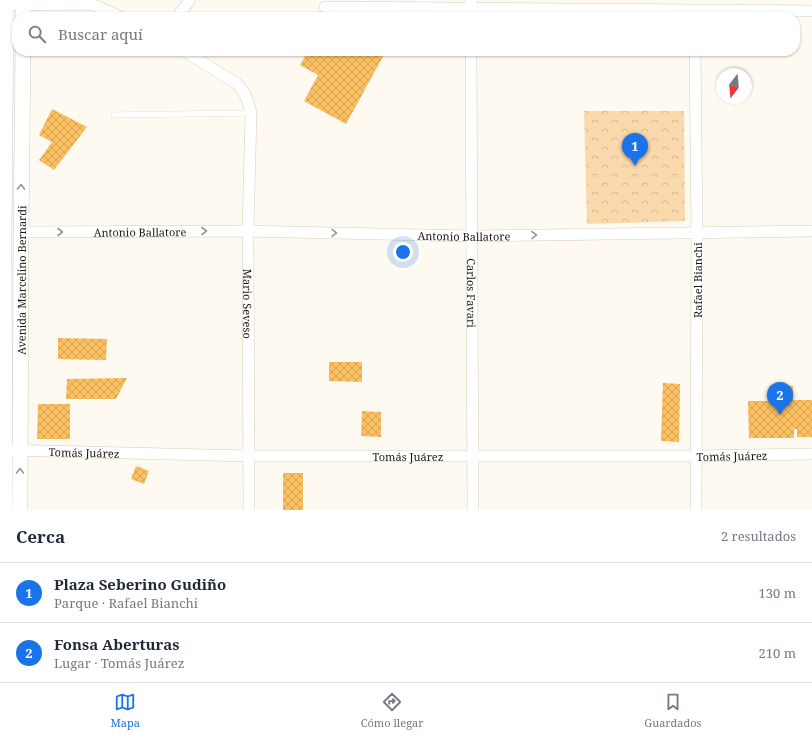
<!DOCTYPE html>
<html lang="es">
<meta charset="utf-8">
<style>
:root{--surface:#fff;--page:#f2f2f3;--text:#1f2937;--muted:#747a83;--line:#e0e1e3;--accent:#1a73e8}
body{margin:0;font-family:"Noto Serif",serif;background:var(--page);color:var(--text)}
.compass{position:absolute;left:716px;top:68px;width:36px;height:36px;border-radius:50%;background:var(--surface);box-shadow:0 1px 3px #0004;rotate:196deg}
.you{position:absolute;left:403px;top:252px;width:14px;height:14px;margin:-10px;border:3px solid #fff;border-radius:50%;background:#1a73e8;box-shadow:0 0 0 6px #1a73e833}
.badge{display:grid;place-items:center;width:26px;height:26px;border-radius:50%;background:var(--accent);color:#fff;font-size:13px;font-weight:700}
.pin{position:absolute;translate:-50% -33px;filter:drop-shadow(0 1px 2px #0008)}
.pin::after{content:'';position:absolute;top:21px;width:14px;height:12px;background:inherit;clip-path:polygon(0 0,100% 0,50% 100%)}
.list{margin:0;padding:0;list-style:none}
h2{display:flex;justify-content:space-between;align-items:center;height:52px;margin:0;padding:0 16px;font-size:17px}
h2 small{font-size:13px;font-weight:400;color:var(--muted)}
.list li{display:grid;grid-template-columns:26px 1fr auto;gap:12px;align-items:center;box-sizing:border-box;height:60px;padding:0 16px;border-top:1px solid var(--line)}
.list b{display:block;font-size:15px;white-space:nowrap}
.list p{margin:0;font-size:13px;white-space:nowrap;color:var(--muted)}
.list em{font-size:13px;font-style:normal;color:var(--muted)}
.icon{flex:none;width:22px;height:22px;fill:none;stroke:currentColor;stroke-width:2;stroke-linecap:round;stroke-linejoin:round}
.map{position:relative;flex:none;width:812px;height:510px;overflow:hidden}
.search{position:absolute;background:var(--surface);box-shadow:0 1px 3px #0004;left:12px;right:12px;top:12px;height:44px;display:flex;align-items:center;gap:10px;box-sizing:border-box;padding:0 14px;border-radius:16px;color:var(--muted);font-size:15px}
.sheet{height:172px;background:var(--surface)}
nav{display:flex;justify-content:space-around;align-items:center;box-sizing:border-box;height:56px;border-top:1px solid var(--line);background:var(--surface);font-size:11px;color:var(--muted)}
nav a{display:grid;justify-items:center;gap:2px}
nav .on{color:var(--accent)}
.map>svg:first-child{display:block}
.park{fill:url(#park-crowns)}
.building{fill:url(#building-cross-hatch)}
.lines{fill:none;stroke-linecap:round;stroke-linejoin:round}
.service-casing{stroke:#d3ccc3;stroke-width:6}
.minor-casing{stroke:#d3ccc3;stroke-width:12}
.secondary-casing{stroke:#d3ccc3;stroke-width:16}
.service{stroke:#fff;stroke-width:5.5}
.minor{stroke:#fff;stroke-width:11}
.secondary{stroke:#fff;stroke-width:15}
.oneway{stroke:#989796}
.labels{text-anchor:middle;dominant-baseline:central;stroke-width:3;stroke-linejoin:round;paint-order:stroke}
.street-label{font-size:11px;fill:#1a1815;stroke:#fff}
</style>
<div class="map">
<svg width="812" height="510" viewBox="0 0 812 510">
<defs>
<pattern id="park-crowns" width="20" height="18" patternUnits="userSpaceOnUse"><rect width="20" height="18" fill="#fadaac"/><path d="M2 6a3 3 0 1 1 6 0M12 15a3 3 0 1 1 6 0" fill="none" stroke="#d6ba93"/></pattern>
<pattern id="building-cross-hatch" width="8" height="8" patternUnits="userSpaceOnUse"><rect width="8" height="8" fill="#fabf61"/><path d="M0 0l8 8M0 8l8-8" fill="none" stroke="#d6a353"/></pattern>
</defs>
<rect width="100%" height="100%" fill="#fef9f1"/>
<path class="park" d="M584,111h100l1,110 -98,3z"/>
<g class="building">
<path d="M308,51h78l-40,73 -42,-23 14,-26 -18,-10z"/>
<path d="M52,109l35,18 -33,43 -15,-10 13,-18 -13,-7z"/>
<path d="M58,338l49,1 -1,21 -48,-1z"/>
<path d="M329,362h33v20l-33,-1z"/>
<path d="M127,378l-11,21h-50l1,-20z"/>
<path d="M663,383l17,1 -1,58 -18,-1z"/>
<path d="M769,386h24v14h19v37h-15v-8h-3v9h-45l-1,-37h22z"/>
<path d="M38,404h32v35h-33z"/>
<path d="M362,411l19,1v25l-20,-1z"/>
<path d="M136,466l13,5 -5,13 -13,-5z"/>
<rect x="283" y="473" width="20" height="37"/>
</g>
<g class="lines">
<g class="service-casing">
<path id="service" d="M114,115l137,-2"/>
</g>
<g class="minor-casing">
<g id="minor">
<path d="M471,0v17"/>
<path d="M0,5l91,-1 30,13"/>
<path d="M325,7l487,4"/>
<path d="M177,17l13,-17"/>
<path id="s1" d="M184,51l52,32c10,9 12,18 15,30l-3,118 1,279"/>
<path id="s2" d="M471,51l2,459"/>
<path d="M695,51l2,181 -1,278"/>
<path id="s3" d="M21,232l227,-1 224,5 340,-5"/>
<path id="s4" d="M4,450l245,6h447l116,-2"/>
</g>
</g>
<g class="secondary-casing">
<g id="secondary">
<path d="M23,17l1,-17"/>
<path d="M5,510l-1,-268 2,-242"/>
<path id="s5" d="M20,510l1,-278 2,-181"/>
</g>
</g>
<use href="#service" class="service"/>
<use href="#minor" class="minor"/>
<use href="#secondary" class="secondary"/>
</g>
<defs><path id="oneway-chevron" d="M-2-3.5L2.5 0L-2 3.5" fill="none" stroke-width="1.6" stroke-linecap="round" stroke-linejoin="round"/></defs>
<g class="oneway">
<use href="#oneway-chevron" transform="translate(21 187) rotate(-89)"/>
<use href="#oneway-chevron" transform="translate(204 231)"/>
<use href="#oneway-chevron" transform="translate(60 232)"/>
<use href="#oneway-chevron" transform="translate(334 233) rotate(1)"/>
<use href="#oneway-chevron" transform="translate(534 235) rotate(-1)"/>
<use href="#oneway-chevron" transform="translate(20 471) rotate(-90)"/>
</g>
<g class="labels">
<g class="street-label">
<text stroke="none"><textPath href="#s3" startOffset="119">Antonio Ballatore</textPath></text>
<text stroke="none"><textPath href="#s3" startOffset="443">Antonio Ballatore</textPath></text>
<text stroke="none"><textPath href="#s5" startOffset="230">Avenida Marcelino Bernardi</textPath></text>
<text transform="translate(697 280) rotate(-90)">Rafael Bianchi</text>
<text stroke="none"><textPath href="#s2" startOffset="242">Carlos Favari</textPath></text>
<text stroke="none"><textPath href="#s1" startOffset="286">Mario Seveso</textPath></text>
<text stroke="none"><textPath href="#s4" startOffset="80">Tomás Juárez</textPath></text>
<text stroke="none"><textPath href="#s4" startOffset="404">Tomás Juárez</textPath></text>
<text stroke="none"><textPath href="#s4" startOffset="728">Tomás Juárez</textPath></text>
</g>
</g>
</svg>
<svg class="compass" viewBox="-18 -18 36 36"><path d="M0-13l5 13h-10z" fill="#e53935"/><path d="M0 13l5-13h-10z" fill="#747a83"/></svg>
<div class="you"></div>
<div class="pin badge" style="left:635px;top:166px">1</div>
<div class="pin badge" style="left:780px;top:415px">2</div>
<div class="search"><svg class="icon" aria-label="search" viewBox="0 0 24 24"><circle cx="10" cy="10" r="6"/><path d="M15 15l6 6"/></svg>Buscar aquí</div>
</div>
<section class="sheet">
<h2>Cerca<small>2 resultados</small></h2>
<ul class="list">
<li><span class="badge">1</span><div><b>Plaza Seberino Gudiño</b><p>Parque · Rafael Bianchi</p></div><em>130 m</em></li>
<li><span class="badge">2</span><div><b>Fonsa Aberturas</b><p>Lugar · Tomás Juárez</p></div><em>210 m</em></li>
</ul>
</section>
<nav>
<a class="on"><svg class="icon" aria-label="map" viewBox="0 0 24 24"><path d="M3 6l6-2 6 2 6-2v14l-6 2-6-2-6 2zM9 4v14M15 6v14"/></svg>Mapa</a>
<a><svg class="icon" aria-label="directions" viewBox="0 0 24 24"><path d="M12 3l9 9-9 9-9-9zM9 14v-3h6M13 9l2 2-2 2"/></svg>Cómo llegar</a>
<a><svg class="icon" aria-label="saved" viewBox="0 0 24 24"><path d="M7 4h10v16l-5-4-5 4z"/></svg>Guardados</a>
</nav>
